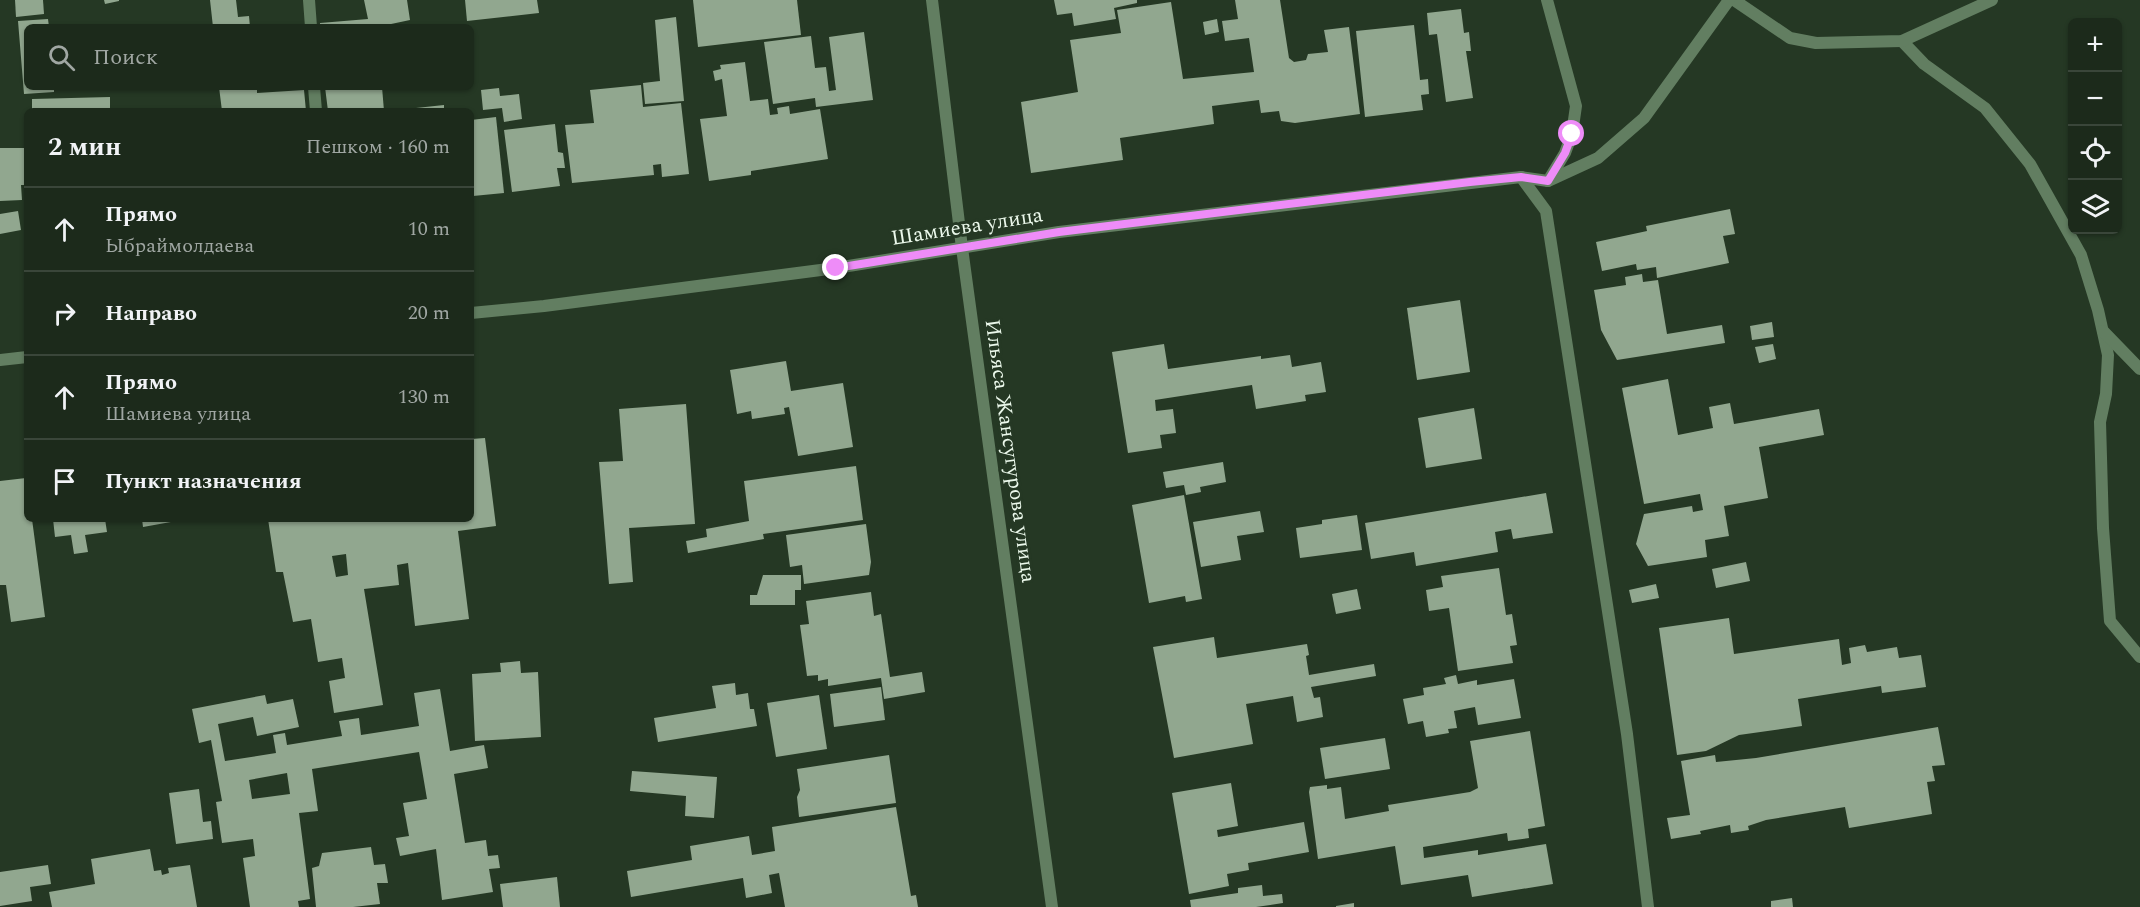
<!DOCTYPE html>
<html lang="ru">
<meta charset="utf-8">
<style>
:root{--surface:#1c2a1b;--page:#293628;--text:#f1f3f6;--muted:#a0a7a3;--line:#3a463a}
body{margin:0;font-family:Spectral,serif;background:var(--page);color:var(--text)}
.controls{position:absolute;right:18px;top:18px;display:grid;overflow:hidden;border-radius:9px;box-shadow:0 2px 4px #0004}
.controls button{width:54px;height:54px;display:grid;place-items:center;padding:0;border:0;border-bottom:2px solid var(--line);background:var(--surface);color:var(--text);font:30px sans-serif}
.stop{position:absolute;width:18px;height:18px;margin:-14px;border:4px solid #ee8cf8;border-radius:50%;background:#fff}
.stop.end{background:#ee8cf8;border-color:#fff;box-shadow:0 2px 6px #0008}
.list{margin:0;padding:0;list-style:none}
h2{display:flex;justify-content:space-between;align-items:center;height:78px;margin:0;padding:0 24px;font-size:26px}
h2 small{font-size:20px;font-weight:400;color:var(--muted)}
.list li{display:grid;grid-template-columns:39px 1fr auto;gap:18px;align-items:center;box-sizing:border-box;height:84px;padding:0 24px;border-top:2px solid var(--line)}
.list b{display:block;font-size:22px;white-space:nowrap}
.list p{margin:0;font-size:20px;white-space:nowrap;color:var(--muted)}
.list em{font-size:20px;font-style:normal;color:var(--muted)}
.icon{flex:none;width:33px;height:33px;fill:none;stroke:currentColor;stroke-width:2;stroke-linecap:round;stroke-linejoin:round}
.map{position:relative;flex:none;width:2140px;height:907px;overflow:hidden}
.search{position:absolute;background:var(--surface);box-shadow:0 2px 4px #0004;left:24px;top:24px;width:450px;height:66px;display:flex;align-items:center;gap:15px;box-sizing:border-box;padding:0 21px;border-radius:9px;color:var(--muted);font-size:22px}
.panel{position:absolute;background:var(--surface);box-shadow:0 2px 4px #0004;left:24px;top:108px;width:450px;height:414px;border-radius:9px}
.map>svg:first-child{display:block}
.building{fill:#91a78f;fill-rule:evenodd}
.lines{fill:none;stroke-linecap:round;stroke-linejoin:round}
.service{stroke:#627e61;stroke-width:12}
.minor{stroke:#627e61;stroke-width:12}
.tertiary{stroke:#627e61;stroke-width:12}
.route{stroke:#ee8cf8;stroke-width:8}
.labels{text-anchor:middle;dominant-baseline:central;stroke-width:6;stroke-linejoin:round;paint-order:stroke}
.street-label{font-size:21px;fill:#ebf8eb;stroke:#253824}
</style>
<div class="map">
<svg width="2140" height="907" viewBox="0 0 2140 907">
<rect width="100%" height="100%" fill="#253824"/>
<g class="building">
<path d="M15,0h28l1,14 -28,3z"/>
<path d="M104,0h15v1l-14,3z"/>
<path d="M210,0h26l2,17 11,-1 1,11h-37z"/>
<path d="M364,0h43l3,20 -33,7h-57v-4l48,-4z"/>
<path d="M465,0h72l2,13 -72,8z"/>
<path d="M693,0h104l4,35 -103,12z"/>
<path d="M1054,0h83v3l-23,5 2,11 -42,7 -2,-13 -15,2z"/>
<path d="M1235,0h45l9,58 5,4 12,-2 2,-6 20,-2 -4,-22 25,-3 11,87 -65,9 -14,-2 -2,-10 -18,2 -2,-13 -47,6 2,18 -94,14 3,22 -92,13 -10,-71 57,-10 -8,-52 51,-7 -4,-23 54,-8 12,77 71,-7 -5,-34 -24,3 -3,-20 16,-2z"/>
<path d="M1461,9l3,24 5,-1 2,19h-5l7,47 -27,4 -9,-68 -8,1 -2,-22z"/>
<path d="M676,17l8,84 -39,3 -2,-21 17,-2 -5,-61z"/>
<path d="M48,19l1,8h-22v60h27v5l-30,2 -6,-73z"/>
<path d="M1217,19l2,13 -14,3 -2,-13z"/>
<path d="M1414,25l6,55 8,-1 1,15 -8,1 2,15 -58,7 -9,-86z"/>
<path d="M864,32l9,68 -57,7 -1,-9 -42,6 -9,-62 47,-6 4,32 11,-1 3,24 7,-1 -7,-53z"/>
<path d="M745,62l5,39 18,-2 2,16 8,-1 -1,-6 12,-2 1,8 30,-5 8,50 -77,12v4l-42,6 -9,-62 27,-3 -5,-37 -7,2 -2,-10 8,-2 -1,-4z"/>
<path d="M641,85l2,22 38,-4 8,71 -27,3 -1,-13 -8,1 1,10 -82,8 -7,-58 29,-2 -4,-33z"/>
<path d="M219,87h38v6l47,-3 2,21h-84z"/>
<path d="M325,87h57l2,24h-56z"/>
<path d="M499,88l1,8 19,-2 3,25 -18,3 -2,-14 -19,2 -2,-20z"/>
<path d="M110,97v14h-78v-12z"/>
<path d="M444,105v6h-27l-1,-3z"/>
<path d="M496,117l8,76 -31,3 -2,-23v-53z"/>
<path d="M555,124l3,28 5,1 2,15h-8l3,18 -48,6 -8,-62z"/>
<path d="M0,148h27v37h-6l1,15 -22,1z"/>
<path d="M1730,209l5,25 -12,2 6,27 -72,15 -1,-11 -19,3 -1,-6 -34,7 -6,-29 51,-11 -1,-5z"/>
<path d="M18,211l3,19 -21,4v-20z"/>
<path d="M1642,274l1,8 15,-2 9,54 55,-9 3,18 -108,17 -16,-30 -7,-40 32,-5 -1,-8z"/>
<path d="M1460,300l10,72 -53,8 -10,-72z"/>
<path d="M1772,322l2,15 -22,3 -2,-14z"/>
<path d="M1164,344l4,25 93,-13v3l29,-4 2,12 29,-5 5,30 -21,3 1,6 -50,8 -4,-24 -97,15 1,11 17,-2 3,24 -16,2 2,13 -34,5 -16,-101z"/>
<path d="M1773,344l3,15 -17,4 -4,-16z"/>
<path d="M786,361l5,30 52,-8 10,64 -55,9 -9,-49 -5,1 1,6 -33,5 -1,-8 -14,3 -7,-44z"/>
<path d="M1668,379l10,56 35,-7 -4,-21 21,-4 4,21 85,-15 5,26 -65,12 9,51 -44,8 5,30 -24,4 2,17 -59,9 -12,-22 8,-30 48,-8 1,6 10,-2 -3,-16 -56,10 -22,-116z"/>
<path d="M686,404l9,120 -66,4 4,54 -24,2 -10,-122 24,-1 -4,-52z"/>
<path d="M1474,408l8,51 -56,9 -8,-50z"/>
<path d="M485,438l11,88 -38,5 11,88 -54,7 -7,-63 -11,2 2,20 -35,4 19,116 -49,8 -5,-32 16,-3 -3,-20 -24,4 -7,-43 -18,3 -10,-50h-7l-8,-53h203v-80zM346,554l2,21 -12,2 -4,-21z"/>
<path d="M1223,462l3,20 -26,5 1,5 -15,3 -2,-10 -18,3 -3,-16z"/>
<path d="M856,466l7,54 -100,14 1,5 -76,14 -2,-12 21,-4 -1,-8 43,-8 -5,-40z"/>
<path d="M26,478l1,41h5l13,98 -34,5 -5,-37h-6v-104z"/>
<path d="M1546,493l7,40 -40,6 -2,-10 -16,3 3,20 -82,14 -2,-14 -43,7 -6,-36z"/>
<path d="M1184,495l18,104 -16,3 -1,-6 -36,7 -17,-98z"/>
<path d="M1260,511l4,21 -27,4 4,24 -40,7 -8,-45z"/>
<path d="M1357,515l5,35 -62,8 -4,-30 26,-4v-4z"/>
<path d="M53,519h52l2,13 -22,3 3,17 -14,2 -3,-19 -16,2z"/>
<path d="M142,519h39l1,1 -39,7z"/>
<path d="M866,524l5,38 -2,13 -65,9 -2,-19 -12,2 -4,-32z"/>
<path d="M1746,562l4,19 -34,7 -4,-19z"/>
<path d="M1499,568l7,47 6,-1 5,31 -7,1 3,17 -55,8 -9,-63 -20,3 -3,-21 17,-3 -2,-11z"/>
<path d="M763,575h38v15h-6v15h-45v-10h7z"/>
<path d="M1656,584l3,14 -27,5 -3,-13z"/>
<path d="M1357,589l4,20 -25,5 -4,-20z"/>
<path d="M871,592l3,24 7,-2 9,63 32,-5 3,20 -41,7 -3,-21 -53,8v-7l-10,2v-6l-11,1 -7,-51 9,-1 -3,-23z"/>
<path d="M1729,618l5,36 105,-15 3,26 9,-2 -2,-15 16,-3 2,7 30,-5 2,11 22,-3 5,32 -44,6 -1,-7 -83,13 4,27 -63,9 -33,16 -29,4 -18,-127z"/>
<path d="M1214,637l3,21 90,-14 2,11 -3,1 3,19 65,-11 2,12 -65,11 3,11 6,-1 3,20 -26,5 -4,-26 -47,8 7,40 -79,14 -21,-111z"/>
<path d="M520,661l1,12 17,-1 3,65 -66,4 -3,-67 29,-2 -1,-9z"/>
<path d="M1456,675l2,9 19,-4v5l37,-6 7,39 -43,7 -3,-18 -21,4 3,17 -9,1 1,4 -23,4 -3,-16 -15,3 -5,-25 21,-4 -1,-7 23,-4 -2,-6z"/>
<path d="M735,683l1,12 12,-2 2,16h4l3,17 -99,16 -4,-24 62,-10 -4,-22z"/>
<path d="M881,687l4,33 -51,7 -4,-33z"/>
<path d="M440,689l10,62 34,-6 4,23 -34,6 11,69 21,-3 2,16 10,-1 2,13 -11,1 4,23 -51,8 -6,-51 -36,7 -4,-18 13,-2 -6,-33 24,-4 -8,-47 -107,17 6,42 -19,2 11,86 -12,2 1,6h-49l-7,-49 12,-2 -2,-17 -31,4 -6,-41 6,-1 -11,-61 -12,3 -7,-34 73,-14 2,9 26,-5 6,28 -42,9 -4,-19 -35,7 7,37 51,-8 -3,-18 12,-2 2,12 55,-9 -3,-15 20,-3 2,17 58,-9 -5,-33zM287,773l3,21 -38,5 -3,-19z"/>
<path d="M819,695l8,54 -51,8 -9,-54z"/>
<path d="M1938,727l7,38 -13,1 3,15 -8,1 5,32 -83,14 -4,-21 -79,13 -18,6 1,4 -18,3 -1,-8 -30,6 1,3 -30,5 -4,-21 23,-3 -9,-54 34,-6 1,7 40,-4z"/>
<path d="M1530,731l15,95 -17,3 1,9 -21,3 -1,-8 -84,14 1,11 54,-8v5l68,-11 7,40 -81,13 -4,-22 -67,10 -6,-39 -77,13 -9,-67 1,-5 17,-2v4l14,-2 4,32 44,-8 -1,-6 82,-13 8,-4 -8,-47z"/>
<path d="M1385,738l5,31 -65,10 -5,-31z"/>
<path d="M889,755l7,48 -97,14 -2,-20 3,-7 -3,-21z"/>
<path d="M632,771l85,6 -3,41 -29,-2 1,-20 -56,-5z"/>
<path d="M1231,783l7,43 -21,4 1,7 86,-15 5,30 -61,11 1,7 -22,4 2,12 -40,8 -17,-101z"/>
<path d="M199,789l4,33 8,-1 2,18 -37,5 -7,-51z"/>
<path d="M896,807l15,89 5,-1 2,12h-133l-6,-34 -10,2 3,18 -26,5 -3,-20 -112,19 -4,-26 65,-11 -2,-14 59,-10 3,19 23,-4 -3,-24z"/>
<path d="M371,847l3,18 11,-1 3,19h-11l3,21 -27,3h-37l-4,-39 7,-2 3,-13z"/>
<path d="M150,849l4,22 7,-1 1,5 7,-2 -1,-5 22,-3 7,42h-145l-3,-15 46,-8 -4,-25z"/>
<path d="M48,865l3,19 -21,3 2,14 -32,5v-34z"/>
<path d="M557,877l3,30h-57l-3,-23z"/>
<path d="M1262,885l1,11 19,-2 1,9 -27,4h-65l-1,-7 48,-7v-5z"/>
<path d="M1792,898l1,9h-22v-6z"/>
<path d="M1354,903v4h-18v-1z"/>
</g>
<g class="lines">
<g class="service">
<path d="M1902,41l22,23 61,44 45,56 51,91 17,55 10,45 -2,39 -6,28 3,106 7,93 30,36"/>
<path d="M2103,331l37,38"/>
</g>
<g class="minor">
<path d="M309,0l2,27"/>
<path d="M1734,0l56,38 26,5 86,-2 90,-41"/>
<path d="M314,87l2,24"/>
<path d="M1521,177l27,4 17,-28 7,-19 4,-28 -29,-106"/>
<path d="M1548,181l50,-23 46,-40 85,-118"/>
<path d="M471,313l73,-7 292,-38 223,-36 462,-55 25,34 81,523 21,173"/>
<path d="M0,360l27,-3"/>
</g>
<path class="tertiary" d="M932,0l30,248 90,659"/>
</g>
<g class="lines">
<path class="route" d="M836,268l223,-36 411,-50 51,-5 27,4 17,-28 7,-19"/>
</g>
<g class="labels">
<g class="street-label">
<text transform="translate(967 227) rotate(-9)">Шамиева улица</text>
<text transform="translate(1010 451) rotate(82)">Ильяса Жансугурова улица</text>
</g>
</g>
</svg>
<div class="controls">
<button>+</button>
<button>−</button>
<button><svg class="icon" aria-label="locate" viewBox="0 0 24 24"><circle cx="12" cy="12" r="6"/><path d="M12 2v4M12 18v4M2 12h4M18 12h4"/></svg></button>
<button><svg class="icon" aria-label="layers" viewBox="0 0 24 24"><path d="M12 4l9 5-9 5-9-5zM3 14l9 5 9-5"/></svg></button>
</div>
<div class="stop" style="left:1572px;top:134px"></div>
<div class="stop end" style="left:836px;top:268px"></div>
<div class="search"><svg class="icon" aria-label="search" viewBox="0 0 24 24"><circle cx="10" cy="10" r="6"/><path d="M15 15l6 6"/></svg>Поиск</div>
<section class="panel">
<h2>2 мин<small>Пешком · 160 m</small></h2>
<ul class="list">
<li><svg class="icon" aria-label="ahead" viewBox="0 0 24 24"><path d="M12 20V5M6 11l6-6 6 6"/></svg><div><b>Прямо</b><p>Ыбраймолдаева</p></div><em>10 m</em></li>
<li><svg class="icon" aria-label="right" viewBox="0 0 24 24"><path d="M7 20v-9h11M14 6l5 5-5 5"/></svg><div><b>Направо</b></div><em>20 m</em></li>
<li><svg class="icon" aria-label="ahead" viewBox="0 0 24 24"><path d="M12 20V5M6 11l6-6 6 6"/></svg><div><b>Прямо</b><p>Шамиева улица</p></div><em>130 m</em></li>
<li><svg class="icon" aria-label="arrive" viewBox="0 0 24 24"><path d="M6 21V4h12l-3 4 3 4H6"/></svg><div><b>Пункт назначения</b></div></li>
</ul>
</section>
</div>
